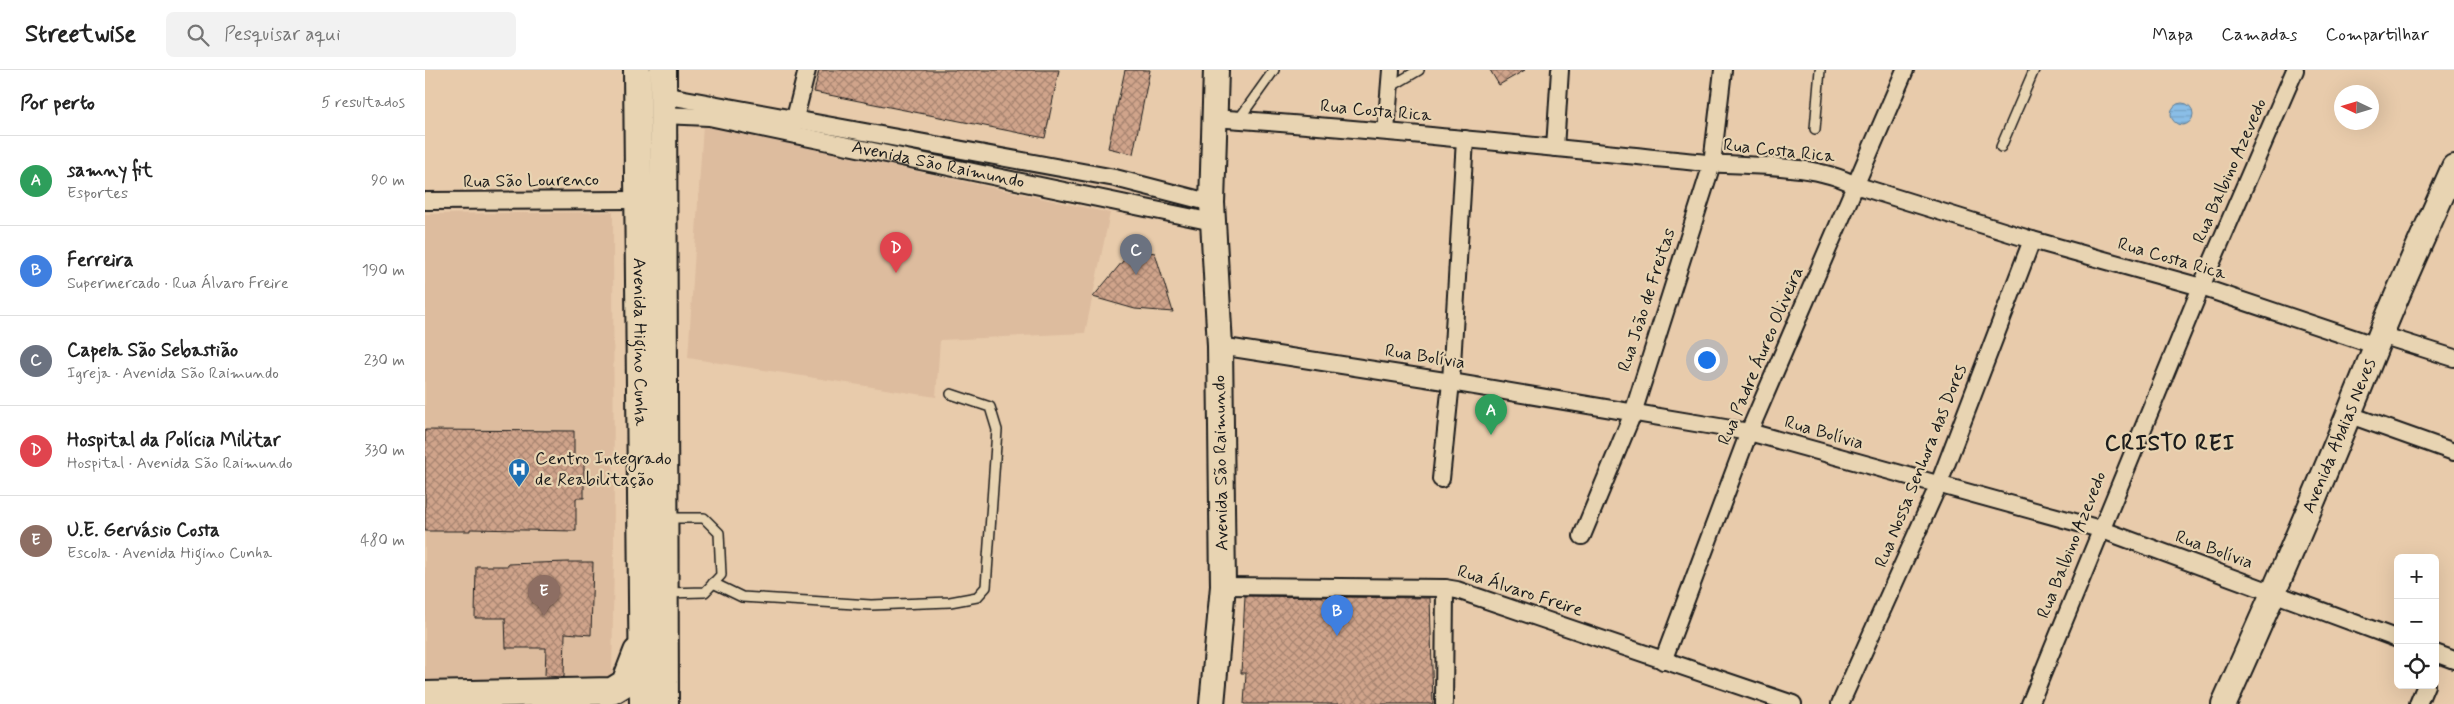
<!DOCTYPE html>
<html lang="pt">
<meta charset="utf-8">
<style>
:root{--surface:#fff;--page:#f2f2f2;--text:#222;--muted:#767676;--line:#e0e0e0;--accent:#111827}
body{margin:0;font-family:Mynerve,sans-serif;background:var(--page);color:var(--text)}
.controls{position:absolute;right:15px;bottom:15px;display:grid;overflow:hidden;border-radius:8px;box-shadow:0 5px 20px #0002}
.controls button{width:45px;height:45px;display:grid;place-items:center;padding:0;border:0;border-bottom:1px solid var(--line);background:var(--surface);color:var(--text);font:25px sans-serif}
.compass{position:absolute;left:1909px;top:15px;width:45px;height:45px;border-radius:50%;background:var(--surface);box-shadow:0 5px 20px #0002;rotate:274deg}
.you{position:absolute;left:1281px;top:289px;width:18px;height:18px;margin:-12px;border:4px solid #fff;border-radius:50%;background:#1a73e8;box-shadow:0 0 0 8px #1a73e833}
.badge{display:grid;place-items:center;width:32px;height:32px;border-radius:50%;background:var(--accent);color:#fff;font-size:16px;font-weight:700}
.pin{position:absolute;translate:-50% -41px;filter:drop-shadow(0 1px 2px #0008)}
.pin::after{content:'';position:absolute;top:26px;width:18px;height:15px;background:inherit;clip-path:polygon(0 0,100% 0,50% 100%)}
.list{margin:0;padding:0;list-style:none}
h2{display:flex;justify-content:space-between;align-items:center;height:65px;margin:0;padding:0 20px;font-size:21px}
h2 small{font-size:16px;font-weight:400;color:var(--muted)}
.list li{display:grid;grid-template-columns:32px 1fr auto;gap:15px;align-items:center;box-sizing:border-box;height:90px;padding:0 20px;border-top:1px solid var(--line)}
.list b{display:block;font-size:19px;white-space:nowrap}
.list p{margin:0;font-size:16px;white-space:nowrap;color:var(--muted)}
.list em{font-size:16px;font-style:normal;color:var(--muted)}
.icon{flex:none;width:28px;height:28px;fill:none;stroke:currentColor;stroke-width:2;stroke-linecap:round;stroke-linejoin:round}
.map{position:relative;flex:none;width:2029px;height:634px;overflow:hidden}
header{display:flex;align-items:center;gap:30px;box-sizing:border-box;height:70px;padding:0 25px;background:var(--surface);border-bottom:1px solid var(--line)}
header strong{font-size:24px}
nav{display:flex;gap:28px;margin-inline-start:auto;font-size:18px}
.search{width:350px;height:45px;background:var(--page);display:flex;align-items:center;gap:12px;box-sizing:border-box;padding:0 18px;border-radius:8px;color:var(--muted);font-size:19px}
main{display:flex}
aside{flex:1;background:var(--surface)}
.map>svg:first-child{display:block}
.built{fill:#ddbc9e}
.water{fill:url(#water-rules);stroke:#5e7d96}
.building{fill:url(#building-cross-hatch);stroke:#1c1c1c}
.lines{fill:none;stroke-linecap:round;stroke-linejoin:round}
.lane-casing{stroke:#1c1c1c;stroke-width:12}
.street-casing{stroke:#1c1c1c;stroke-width:20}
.secondary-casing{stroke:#1c1c1c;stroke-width:28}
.primary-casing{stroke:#1c1c1c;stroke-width:30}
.lane{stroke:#e8d4b2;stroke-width:9}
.street{stroke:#e8d4b2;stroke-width:16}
.secondary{stroke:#e8d4b2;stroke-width:24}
.primary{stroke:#e8d4b2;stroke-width:26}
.labels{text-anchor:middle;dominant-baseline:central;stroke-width:4.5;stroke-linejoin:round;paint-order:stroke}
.street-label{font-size:18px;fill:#1c1c1c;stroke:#e8d4b2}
.poi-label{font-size:18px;fill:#1c1c1c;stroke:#e8d4b2;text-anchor:start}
.district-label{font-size:22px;font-weight:bold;letter-spacing:1px;fill:#1c1c1c;stroke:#e8d4b2}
</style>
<header>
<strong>Streetwise</strong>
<div class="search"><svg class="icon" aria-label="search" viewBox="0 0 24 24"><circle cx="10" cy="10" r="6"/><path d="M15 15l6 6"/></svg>Pesquisar aqui</div>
<nav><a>Mapa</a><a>Camadas</a><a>Compartilhar</a></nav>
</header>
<main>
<aside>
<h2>Por perto<small>5 resultados</small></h2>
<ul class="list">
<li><span class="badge" style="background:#2e9e5b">A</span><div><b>samny fit</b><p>Esportes</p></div><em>90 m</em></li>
<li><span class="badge" style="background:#3f7fe0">B</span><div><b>Ferreira</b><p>Supermercado · Rua Álvaro Freire</p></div><em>190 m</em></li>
<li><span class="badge" style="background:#6b7280">C</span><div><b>Capela São Sebastião</b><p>Igreja · Avenida São Raimundo</p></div><em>230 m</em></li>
<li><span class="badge" style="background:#e0444e">D</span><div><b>Hospital da Polícia Militar</b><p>Hospital · Avenida São Raimundo</p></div><em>330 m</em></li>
<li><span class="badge" style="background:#8d6e63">E</span><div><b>U.E. Gervásio Costa</b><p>Escola · Avenida Higino Cunha</p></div><em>480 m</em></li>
</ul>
</aside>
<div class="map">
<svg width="2029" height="634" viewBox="0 0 2029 634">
<defs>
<pattern id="water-rules" width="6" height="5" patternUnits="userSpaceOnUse" patternTransform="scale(1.25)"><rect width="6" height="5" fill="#8abee7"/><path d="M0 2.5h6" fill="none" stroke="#76a3c6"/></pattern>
<pattern id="building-cross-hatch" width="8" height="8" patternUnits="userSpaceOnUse" patternTransform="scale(1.25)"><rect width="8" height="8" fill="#d0a48b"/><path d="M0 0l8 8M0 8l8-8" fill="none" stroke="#a88571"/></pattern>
</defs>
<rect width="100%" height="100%" fill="#e8cbab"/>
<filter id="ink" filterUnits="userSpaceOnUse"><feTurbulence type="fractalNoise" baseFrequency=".02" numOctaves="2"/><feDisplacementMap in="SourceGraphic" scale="10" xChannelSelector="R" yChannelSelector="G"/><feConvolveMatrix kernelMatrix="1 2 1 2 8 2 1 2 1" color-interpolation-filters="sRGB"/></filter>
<g filter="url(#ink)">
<g class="built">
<path d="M278,55l407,88 -25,120 -145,7 -4,57 -248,-39z"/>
<path d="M188,142l1,342 -2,123 -8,5 -179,1v-469z"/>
</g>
<circle class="water" cx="1757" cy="44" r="11"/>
<g class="building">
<path d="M394,0h240l-14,68 -231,-46z"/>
<path d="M700,0h25l-17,84 -25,-6z"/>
<path d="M1065,0h35l-26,15z"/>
<path d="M708,179l22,4 18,59 -38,-3 -42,-12z"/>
<path d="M0,360l149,1v27h10v40h-8v33l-106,-2v2h-45z"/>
<path d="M143,492h25l-2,73 -26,-2 -1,44 -19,-1 1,-28h-40l-1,-30h-30l1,-52h32v-2z"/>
<path d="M820,526l185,2 3,106h-189l2,-31h-5z"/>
</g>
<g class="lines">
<g class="lane-casing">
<g id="lane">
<path d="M965,17l29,-17"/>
<path d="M814,49l35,-49"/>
<path d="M1390,59l5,-59"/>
<path d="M1576,77l33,-77"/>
<path d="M241,448h38l15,15 2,42 -16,17 -39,1"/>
<path d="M288,513l29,14 129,8 79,-3 27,-5 9,-10 11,-157 -7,-23 -39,-13"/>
</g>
</g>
<g class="street-casing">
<g id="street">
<path d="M238,25l452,83 97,25"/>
<path id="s1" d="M237,45l47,2 504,105"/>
<path d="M788,48c161,11 322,28 483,44 48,5 117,0 159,23l177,55 169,47 176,59"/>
<path d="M367,60l15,-60"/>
<path d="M961,61l5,-61"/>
<path d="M1130,78l5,-78"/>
<path d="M0,131l212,-1"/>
<path d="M1956,265l73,23"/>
<path d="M795,276l231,36 298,50 351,97 298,110"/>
<path d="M1925,345l104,37"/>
<path d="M1016,409l10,-97 14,-243"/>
<path d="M1157,466l51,-123 79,-249 11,-94"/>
<path d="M798,516l222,2 12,2 336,114"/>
<path d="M2010,583l19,7"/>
<path d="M1238,591l86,-229 156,-362"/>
<path d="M1019,634l1,-116"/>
<path d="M1415,634l98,-218 94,-246"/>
<path d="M1605,634l171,-417 94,-217"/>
<path d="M1993,634l8,-19"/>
</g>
</g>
<g class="secondary-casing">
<g id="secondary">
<path d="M787,634l11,-118 -3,-240 -8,-143 4,-133"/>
<path id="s2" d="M1799,634c55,-122 108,-246 157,-370 23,-57 49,-112 73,-167"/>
</g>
</g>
<g class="primary-casing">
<g id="primary">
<path id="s3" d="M212,0l6,634"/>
<path d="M238,0l2,634"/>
<path d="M0,625l187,-4 13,-8 12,-31"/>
</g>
</g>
<use href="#lane" class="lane"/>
<use href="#street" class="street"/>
<use href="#secondary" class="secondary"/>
<use href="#primary" class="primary"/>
</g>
</g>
<defs>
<g id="hospital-pin" transform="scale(1.125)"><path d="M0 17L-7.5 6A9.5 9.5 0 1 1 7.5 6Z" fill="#1f6fb2" stroke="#e8d4b2"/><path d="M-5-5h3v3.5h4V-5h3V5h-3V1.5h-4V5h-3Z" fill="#fff"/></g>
</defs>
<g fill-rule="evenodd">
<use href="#hospital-pin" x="94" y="399"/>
</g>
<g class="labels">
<g class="street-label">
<text transform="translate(951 41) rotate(5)">Rua Costa Rica</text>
<text transform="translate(1354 81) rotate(6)">Rua Costa Rica</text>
<text stroke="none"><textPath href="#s1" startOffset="281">Avenida São Raimundo</textPath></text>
<text transform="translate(1805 101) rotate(-66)">Rua Balbino Azevedo</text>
<text transform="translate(106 111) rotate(-1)">Rua São Lourenco</text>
<text transform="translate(1747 189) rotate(16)">Rua Costa Rica</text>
<text transform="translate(1222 230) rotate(-72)">Rua João de Freitas</text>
<text stroke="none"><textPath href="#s3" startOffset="272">Avenida Higino Cunha</textPath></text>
<text transform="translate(1336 286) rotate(-67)">Rua Padre Áureo Oliveira</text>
<text transform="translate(1000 287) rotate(9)">Rua Bolívia</text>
<text transform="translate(1399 363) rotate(16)">Rua Bolívia</text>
<text stroke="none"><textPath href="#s2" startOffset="292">Avenida Abdias Neves</textPath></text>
<text transform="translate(796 393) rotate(-91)">Avenida São Raimundo</text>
<text transform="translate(1496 396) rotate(-68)">Rua Nossa Senhora das Dores</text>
<text transform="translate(1647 475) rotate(-68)">Rua Balbino Azevedo</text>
<text transform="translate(1789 480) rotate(20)">Rua Bolívia</text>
<text transform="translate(1095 521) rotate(18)">Rua Álvaro Freire</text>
</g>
<g class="poi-label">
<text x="110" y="389">Centro Integrado<tspan x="110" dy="21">de Reabilitação</tspan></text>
</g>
<g class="district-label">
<text x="1745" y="374">CRISTO REI</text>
</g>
</g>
</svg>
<div class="controls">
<button>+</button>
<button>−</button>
<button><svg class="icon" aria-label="locate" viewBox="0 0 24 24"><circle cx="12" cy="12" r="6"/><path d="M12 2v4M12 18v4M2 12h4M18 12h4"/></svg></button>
</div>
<svg class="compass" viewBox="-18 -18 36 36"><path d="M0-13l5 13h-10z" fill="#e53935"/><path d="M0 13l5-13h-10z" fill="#767676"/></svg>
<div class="you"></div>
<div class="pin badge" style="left:1066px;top:365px;background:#2e9e5b">A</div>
<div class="pin badge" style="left:912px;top:566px;background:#3f7fe0">B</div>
<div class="pin badge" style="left:711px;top:205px;background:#6b7280">C</div>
<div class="pin badge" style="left:471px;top:203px;background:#e0444e">D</div>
<div class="pin badge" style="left:119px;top:546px;background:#8d6e63">E</div>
</div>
</main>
